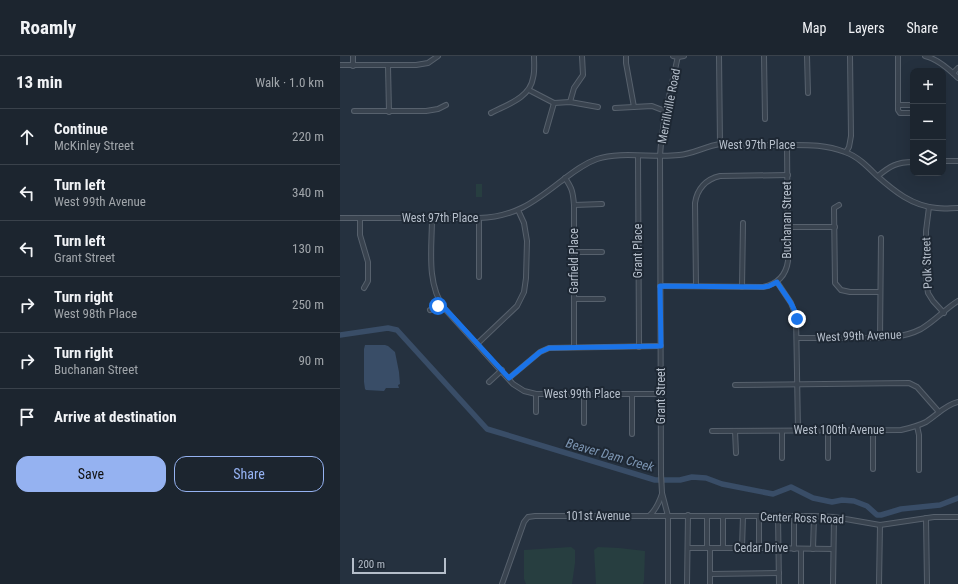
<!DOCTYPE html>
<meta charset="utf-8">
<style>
:root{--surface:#1c252f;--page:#252d37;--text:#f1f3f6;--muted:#a0a5aa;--line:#3a424b;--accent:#95b2f1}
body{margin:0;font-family:"Roboto Condensed",sans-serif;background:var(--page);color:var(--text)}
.controls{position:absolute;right:12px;top:12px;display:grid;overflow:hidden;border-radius:8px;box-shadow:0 4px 16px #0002}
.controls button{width:36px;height:36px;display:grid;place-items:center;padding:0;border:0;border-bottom:1px solid var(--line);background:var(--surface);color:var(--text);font:20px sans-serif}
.scale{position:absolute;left:12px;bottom:10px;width:94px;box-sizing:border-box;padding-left:4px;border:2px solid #b5beca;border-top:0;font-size:11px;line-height:14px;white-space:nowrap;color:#b5beca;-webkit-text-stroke:3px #1e2834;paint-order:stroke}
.stop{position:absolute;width:12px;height:12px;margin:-9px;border:3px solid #1a73e8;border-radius:50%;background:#fff}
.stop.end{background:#1a73e8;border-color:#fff;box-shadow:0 1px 4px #0008}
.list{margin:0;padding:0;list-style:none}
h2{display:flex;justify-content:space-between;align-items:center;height:52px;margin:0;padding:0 16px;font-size:17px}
h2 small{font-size:13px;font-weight:400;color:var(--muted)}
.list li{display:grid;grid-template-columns:26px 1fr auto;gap:12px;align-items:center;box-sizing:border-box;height:56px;padding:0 16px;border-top:1px solid var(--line)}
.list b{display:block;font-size:15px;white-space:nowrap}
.list p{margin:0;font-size:13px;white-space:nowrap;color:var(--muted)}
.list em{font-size:13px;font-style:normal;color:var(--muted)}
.actions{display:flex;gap:8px;padding:12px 16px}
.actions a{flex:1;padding:9px 0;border:1px solid var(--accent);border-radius:12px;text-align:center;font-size:14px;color:var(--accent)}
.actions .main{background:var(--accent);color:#111}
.icon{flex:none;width:22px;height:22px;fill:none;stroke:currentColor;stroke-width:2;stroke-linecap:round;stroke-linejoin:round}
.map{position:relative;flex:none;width:618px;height:528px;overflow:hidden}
header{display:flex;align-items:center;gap:24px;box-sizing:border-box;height:56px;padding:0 20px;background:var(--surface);border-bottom:1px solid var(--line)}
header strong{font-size:19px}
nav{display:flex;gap:22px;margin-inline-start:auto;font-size:14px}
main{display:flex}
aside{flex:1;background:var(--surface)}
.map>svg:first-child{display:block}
.green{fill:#273e40}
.water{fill:#394d67}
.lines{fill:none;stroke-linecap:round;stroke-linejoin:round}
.river{stroke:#394d67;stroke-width:5.5}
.minor-casing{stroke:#57616d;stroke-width:6}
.minor{stroke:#39434f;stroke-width:4}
.route{stroke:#1a73e8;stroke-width:5}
.labels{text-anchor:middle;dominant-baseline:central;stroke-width:4;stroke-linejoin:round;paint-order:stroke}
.street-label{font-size:12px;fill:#b5beca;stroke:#1e2834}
.water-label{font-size:13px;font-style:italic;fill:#7c95b2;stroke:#1e2834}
</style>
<header>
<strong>Roamly</strong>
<nav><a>Map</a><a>Layers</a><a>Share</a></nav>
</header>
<main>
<aside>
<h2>13 min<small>Walk · 1.0 km</small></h2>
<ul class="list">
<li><svg class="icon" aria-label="ahead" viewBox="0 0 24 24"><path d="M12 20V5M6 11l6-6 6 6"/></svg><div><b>Continue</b><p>McKinley Street</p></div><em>220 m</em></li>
<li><svg class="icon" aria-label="left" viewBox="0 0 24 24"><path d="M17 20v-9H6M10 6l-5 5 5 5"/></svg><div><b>Turn left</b><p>West 99th Avenue</p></div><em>340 m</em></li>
<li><svg class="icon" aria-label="left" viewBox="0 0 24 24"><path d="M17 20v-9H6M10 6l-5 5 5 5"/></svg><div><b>Turn left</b><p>Grant Street</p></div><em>130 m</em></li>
<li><svg class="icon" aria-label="right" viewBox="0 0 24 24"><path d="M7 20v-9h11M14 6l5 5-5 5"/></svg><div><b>Turn right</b><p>West 98th Place</p></div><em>250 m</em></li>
<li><svg class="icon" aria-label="right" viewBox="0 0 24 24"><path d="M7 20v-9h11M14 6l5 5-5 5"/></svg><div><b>Turn right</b><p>Buchanan Street</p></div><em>90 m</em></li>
<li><svg class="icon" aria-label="arrive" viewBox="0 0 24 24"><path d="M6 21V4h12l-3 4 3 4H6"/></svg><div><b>Arrive at destination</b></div></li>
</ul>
<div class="actions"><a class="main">Save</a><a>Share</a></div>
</aside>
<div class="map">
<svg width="618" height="528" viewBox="0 0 618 528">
<rect width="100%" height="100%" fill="#25313f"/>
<g class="green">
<rect x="136" y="128" width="6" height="13"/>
<path d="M231,491l4,3v13l-3,21h-46l-2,-5v-29z"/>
<path d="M258,491l21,1 26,3 -1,30 -1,3h-47l-2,-34z"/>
</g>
<path class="water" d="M25,289h20l3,1 7,6 4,20 1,12 -2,1 1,3h-13l-2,3 -18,-1 -1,-1 -1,-7v-33z"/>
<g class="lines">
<path class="river" d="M0,279l48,-7 9,2 90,99 168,51h25l12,-3 14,1 16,6 51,10 18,-7 22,11 19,4 10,-2 12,1 13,5 10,9h4l20,-6 39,-4 18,-7"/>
<g class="minor-casing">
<g id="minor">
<path d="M13,0v10"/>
<path d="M286,0v7l8,44"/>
<path d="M333,0l5,1 6,-1"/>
<path d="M379,0l1,88"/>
<path d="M424,0l1,63"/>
<path d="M467,0l1,37"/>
<path d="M558,0v54l2,3h13"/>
<path d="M585,0c13,3 24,13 33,22"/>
<path d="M0,9h76l12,-2 10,-7"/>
<path d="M48,10l1,46"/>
<path d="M613,17l5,-5"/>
<path d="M189,34l25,13 16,-1 28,5"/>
<path d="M230,46l4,-14 9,-13 -1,-19"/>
<path d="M558,49h15"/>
<path d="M275,52l37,-2 13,5"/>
<path d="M14,55h72l12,-2 8,-4"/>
<path d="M151,57c15,-8 39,-15 42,-35 2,-7 1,-15 1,-22"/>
<path d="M206,75l8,-28"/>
<path d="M506,96l3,-5 2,-11 -1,-80"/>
<path d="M298,100l1,191"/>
<path d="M603,105h15"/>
<path d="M538,120c12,-10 19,-14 35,-14"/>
<path d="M225,122c7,10 8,14 9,27v142"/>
<path d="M234,149l28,-1"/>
<path d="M499,149l-5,3 1,75 6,7 9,2h30"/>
<path d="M589,151l-3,24v49l2,13 5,8 11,12"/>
<path d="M0,162h139c35,-1 54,-15 81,-36 12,-9 23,-18 37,-23 24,-8 56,-1 82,-4 14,-1 27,-9 41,-11 21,1 43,1 64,1 22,0 40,-1 61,7 12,4 22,14 31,23 18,16 36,31 61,33 7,1 14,0 21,0"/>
<path d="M20,162v17l8,27v19l-4,7"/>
<path d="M92,162c0,29 -6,65 12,90l69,76 11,7 12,3h125"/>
<path d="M139,162v59"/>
<path d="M448,171h47"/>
<path d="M234,196h28"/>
<path d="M437,226l14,21 5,13 2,115"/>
<path d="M320,230l103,1c15,-3 23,-12 25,-26l-1,-116"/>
<path d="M356,230l-1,-83c2,-14 11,-24 25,-27l68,-1"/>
<path d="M402,231l1,-64"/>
<path d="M234,243h29"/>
<path d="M90,254l11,-6"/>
<path d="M457,282c18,0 37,0 55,0 23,0 48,2 69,-9 14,-8 24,-20 37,-28"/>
<path d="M540,282l1,-100"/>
<path d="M137,288l40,-38 7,-14 2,-14 1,-37 -3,-18 -6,-13"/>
<path d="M169,322l31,-26 9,-4 112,-2"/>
<path d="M149,326l13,-12"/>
<path d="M395,329l174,-2 8,4 22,25"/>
<path d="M244,338v29"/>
<path d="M292,338v40"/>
<path d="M196,356v-18"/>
<path d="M577,370l2,9v35"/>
<path d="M533,374v39"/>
<path d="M372,375l189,-1c9,-2 17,-4 25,-8 11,-7 19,-17 32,-20"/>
<path d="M395,375l1,22"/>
<path d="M442,375v27"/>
<path d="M488,402v-27"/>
<path d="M309,460c7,-6 10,-13 13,-22"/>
<path d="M367,460v32"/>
<path d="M383,460v32"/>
<path d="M438,460l1,68"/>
<path d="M454,460v33"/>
<path d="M586,462l1,66"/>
<path d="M348,492h71l74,1"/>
<path d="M402,492l1,-32"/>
<path d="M419,492v-32"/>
<path d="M461,493v35"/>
<path d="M473,493l1,-33"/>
<path d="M370,518l69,-1"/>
<path d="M162,528l22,-62 4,-5 7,-1h279l20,1 46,8 7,-1 47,-7h24"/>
<path d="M328,528v-68l-6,-23 -1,-19 -1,-318c2,-34 11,-67 18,-100"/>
<path d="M347,528l1,-69"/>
<path d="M370,528v-36"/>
<path d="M493,528l1,-67"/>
<path d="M539,528l1,-59"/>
</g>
</g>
<use href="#minor" class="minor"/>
</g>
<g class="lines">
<path class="route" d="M98,250l3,-2 68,74 31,-26 9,-4 112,-2 -1,-60 103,1 6,-1 8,-4c7,12 18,23 20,37"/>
</g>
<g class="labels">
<g class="street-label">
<text transform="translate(329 50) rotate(-79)">Merrillville Road</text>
<text x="417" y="89">West 97th Place</text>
<text x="100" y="162">West 97th Place</text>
<text transform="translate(447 164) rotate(-90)">Buchanan Street</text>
<text transform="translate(298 195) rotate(-90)">Grant Place</text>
<text transform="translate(234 205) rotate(-90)">Garfield Place</text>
<text transform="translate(587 207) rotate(-92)">Polk Street</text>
<text transform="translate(519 280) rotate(-2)">West 99th Avenue</text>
<text x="242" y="338">West 99th Place</text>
<text transform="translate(321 340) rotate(-90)">Grant Street</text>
<text x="499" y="374">West 100th Avenue</text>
<text x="258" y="460">101st Avenue</text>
<text transform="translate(462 462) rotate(2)">Center Ross Road</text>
<text x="421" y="492">Cedar Drive</text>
</g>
<g class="water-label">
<text transform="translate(270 399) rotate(16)">Beaver Dam Creek</text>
</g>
</g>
</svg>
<div class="controls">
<button>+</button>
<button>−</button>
<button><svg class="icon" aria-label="layers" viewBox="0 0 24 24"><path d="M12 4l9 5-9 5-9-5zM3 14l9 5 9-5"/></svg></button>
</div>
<div class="scale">200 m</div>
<div class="stop" style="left:98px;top:250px"></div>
<div class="stop end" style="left:457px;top:263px"></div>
</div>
</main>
